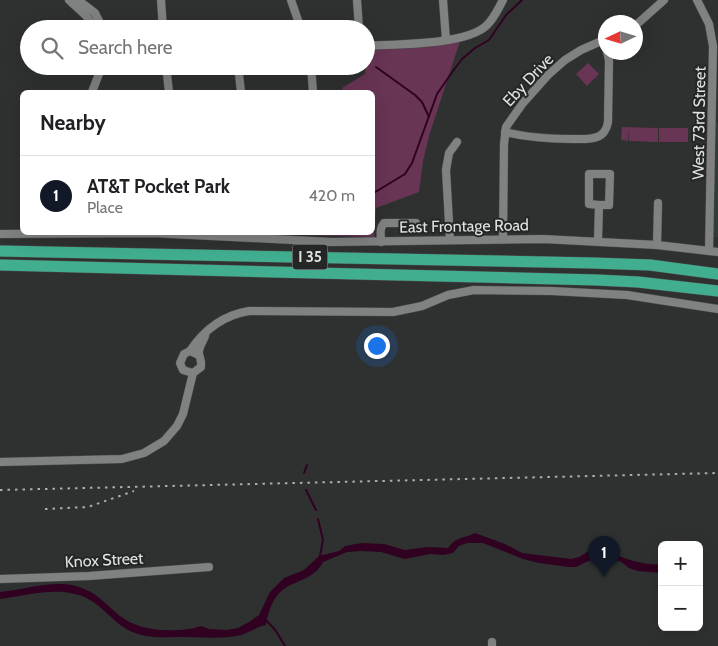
<!DOCTYPE html>
<meta charset="utf-8">
<style>
:root{--surface:#fff;--page:#f6f6f6;--text:#202124;--muted:#757577;--line:#e0e0e0;--accent:#111827}
body{margin:0;font-family:Cabin,sans-serif;background:var(--page);color:var(--text)}
.controls{position:absolute;right:15px;bottom:15px;display:grid;overflow:hidden;border-radius:8px;box-shadow:0 5px 20px #0002}
.controls button{width:45px;height:45px;display:grid;place-items:center;padding:0;border:0;border-bottom:1px solid var(--line);background:var(--surface);color:var(--text);font:25px sans-serif}
.compass{position:absolute;left:598px;top:15px;width:45px;height:45px;border-radius:50%;background:var(--surface);box-shadow:0 5px 20px #0002;rotate:266deg}
.you{position:absolute;left:376px;top:345px;width:18px;height:18px;margin:-12px;border:4px solid #fff;border-radius:50%;background:#1a73e8;box-shadow:0 0 0 8px #1a73e833}
.badge{display:grid;place-items:center;width:32px;height:32px;border-radius:50%;background:var(--accent);color:#fff;font-size:16px;font-weight:700}
.pin{position:absolute;translate:-50% -41px;filter:drop-shadow(0 1px 2px #0008)}
.pin::after{content:'';position:absolute;top:26px;width:18px;height:15px;background:inherit;clip-path:polygon(0 0,100% 0,50% 100%)}
.list{margin:0;padding:0;list-style:none}
h2{display:flex;justify-content:space-between;align-items:center;height:65px;margin:0;padding:0 20px;font-size:21px}
h2 small{font-size:16px;font-weight:400;color:var(--muted)}
.list li{display:grid;grid-template-columns:32px 1fr auto;gap:15px;align-items:center;box-sizing:border-box;height:80px;padding:0 20px;border-top:1px solid var(--line)}
.list b{display:block;font-size:19px;white-space:nowrap}
.list p{margin:0;font-size:16px;white-space:nowrap;color:var(--muted)}
.list em{font-size:16px;font-style:normal;color:var(--muted)}
.icon{flex:none;width:28px;height:28px;fill:none;stroke:currentColor;stroke-width:2;stroke-linecap:round;stroke-linejoin:round}
.map{position:relative;flex:none;width:718px;height:646px;overflow:hidden}
.search{position:absolute;background:var(--surface);box-shadow:0 5px 20px #0002;left:20px;top:20px;width:355px;height:55px;display:flex;align-items:center;gap:12px;box-sizing:border-box;padding:0 18px;border-radius:28px;color:var(--muted);font-size:19px}
.panel{position:absolute;background:var(--surface);box-shadow:0 5px 20px #0002;left:20px;top:90px;width:355px;height:145px;border-radius:8px}
.map>svg:first-child{display:block}
.built{fill:#313b38}
.green{fill:#683554}
.water{fill:#310122}
.lines{fill:none;stroke-linecap:round;stroke-linejoin:round}
.stream{stroke:#310122;stroke-width:2}
.minor-casing{stroke:#4c4d4d;stroke-width:9}
.highway-casing{stroke:#4c4d4d;stroke-width:12}
.minor{stroke:#7f8281;stroke-width:8}
.highway{stroke:#41ae90;stroke-width:11}
.rail{stroke:#acadad;stroke-width:2;stroke-dasharray:2.5 5;stroke-linecap:butt}
.labels{text-anchor:middle;dominant-baseline:central;stroke-width:4;stroke-linejoin:round;paint-order:stroke}
.shield{fill:#252726;stroke:#a9aaaa;stroke-width:1}
.shield-label{font-size:15px;font-weight:bold;fill:#e1e2e2}
.street-label{font-size:16px;fill:#e1e2e2;stroke:#252726}
</style>
<div class="map">
<svg width="718" height="646" viewBox="0 0 718 646">
<rect width="100%" height="100%" fill="#2e3130"/>
<path class="built" d="M713,123h5v114h-7z"/>
<g class="green">
<path d="M460,41l-31,95 -6,25 -4,31 -43,16 -2,29 -71,-2v-3h69v-140h-28l-2,-4 23,-14 1,-26z"/>
<path d="M588,63l11,11 -12,12 -11,-12z"/>
<path d="M622,127l36,1v14l-29,-1v-12l-1,12 -7,-1z"/>
<rect x="659" y="128" width="29" height="14"/>
</g>
<path class="water" d="M475,533l30,11 17,9 49,6 8,-2 13,-8c24,3 45,18 70,15v9l-24,-2 -9,-3 -9,-7 -15,-1 -8,-3 -21,10h-7l-30,-4 -16,-4 -40,-16h-16l-8,3 -6,7 -9,2 -14,-1 -25,5 -24,-7 -20,-1 -14,1 -24,10c-7,15 -24,18 -36,25 -13,7 -19,24 -21,38 -10,2 -18,9 -29,11 -18,3 -38,1 -57,1 -18,0 -34,2 -52,-7 -18,-10 -31,-32 -53,-36 -25,-6 -50,2 -75,5v-7c25,-2 51,-12 76,-6 25,7 31,22 50,34 19,12 54,13 75,6l8,3 18,1 11,-2 11,-6 10,-7 11,-23 14,-14 20,-8 15,-14 20,-5 6,-5 17,-3 22,1 21,6 23,-3 20,1c7,-11 17,-10 27,-15z"/>
<g class="lines">
<g class="stream">
<path d="M376,67l39,28 7,7 7,15"/>
<path d="M372,194l33,-20 7,-11 25,-69 16,-23 9,-12 13,-11 14,-8 17,-25 16,-15"/>
<path d="M304,473l3,-8"/>
<path d="M306,490l10,20"/>
<path d="M318,519l5,21 -3,16"/>
<path d="M266,620l10,11 9,15"/>
</g>
<g class="minor-casing">
<g id="minor">
<path d="M69,0c10,10 20,16 26,29"/>
<path d="M78,0l17,13 8,16"/>
<path d="M161,0l2,29"/>
<path d="M291,0l10,29"/>
<path d="M357,0l2,29"/>
<path d="M443,0l3,40"/>
<path d="M697,0l12,24 4,22 -4,205"/>
<path d="M636,25l28,-25"/>
<path d="M366,46c30,-2 99,-1 120,-20 8,-7 12,-17 17,-26"/>
<path d="M166,66l3,26"/>
<path d="M238,66l3,26"/>
<path d="M311,66l2,26"/>
<path d="M92,92l10,-26"/>
<path d="M505,132c23,6 44,7 68,7 7,0 16,1 24,-2 6,-2 10,-8 11,-15l1,-62 -2,-8"/>
<path d="M0,234l152,-1 180,9 211,-3 114,6 61,7"/>
<path d="M503,239l1,-95 2,-17 17,-24 25,-28 17,-15 16,-10 25,-11"/>
<path d="M450,240l-4,-70 3,-17 8,-11"/>
<path d="M598,241l1,-36 -10,-1v-30h21l-1,31h-10"/>
<path d="M381,242c0,-8 -2,-13 3,-19h32"/>
<path d="M657,245l1,-42"/>
<path d="M190,351c14,-21 34,-36 59,-40l144,1 29,-6 26,-11 26,-5 78,1 75,4 91,14"/>
<path d="M199,355l-9,-4 -6,3 -4,9 3,7 10,3 8,-6c1,-6 -1,-8 -2,-13 -1,-7 4,-12 6,-18"/>
<path d="M0,462l122,-3 22,-6 20,-12 13,-15 6,-12 10,-41"/>
<path d="M0,579l89,-3 120,-9"/>
<path d="M492,642v4"/>
</g>
</g>
<g class="highway-casing">
<g id="highway">
<path d="M0,251l593,12 57,2 68,9"/>
<path d="M0,265l597,15 41,2 80,9"/>
</g>
</g>
<use href="#minor" class="minor"/>
<use href="#highway" class="highway"/>
<g class="rail">
<path d="M0,490l718,-17"/>
<path d="M45,509l43,-2 46,-16"/>
</g>
</g>
<g class="labels">
<rect class="shield" x="292.5" y="244.5" width="35" height="25" rx="4"/>
<g class="shield-label">
<text x="310" y="257">I 35</text>
</g>
<g class="street-label">
<text transform="translate(528 80) rotate(-47)">Eby Drive</text>
<text transform="translate(699 123) rotate(-89)">West 73rd Street</text>
<text transform="translate(464 226) rotate(-1)">East Frontage Road</text>
<text transform="translate(104 560) rotate(-3)">Knox Street</text>
</g>
</g>
</svg>
<div class="controls">
<button>+</button>
<button>−</button>
</div>
<svg class="compass" viewBox="-18 -18 36 36"><path d="M0-13l5 13h-10z" fill="#e53935"/><path d="M0 13l5-13h-10z" fill="#757577"/></svg>
<div class="you"></div>
<div class="pin badge" style="left:604px;top:577px">1</div>
<div class="search"><svg class="icon" aria-label="search" viewBox="0 0 24 24"><circle cx="10" cy="10" r="6"/><path d="M15 15l6 6"/></svg>Search here</div>
<section class="panel">
<h2>Nearby<small></small></h2>
<ul class="list">
<li><span class="badge">1</span><div><b>AT&amp;T Pocket Park</b><p>Place</p></div><em>420 m</em></li>
</ul>
</section>
</div>
